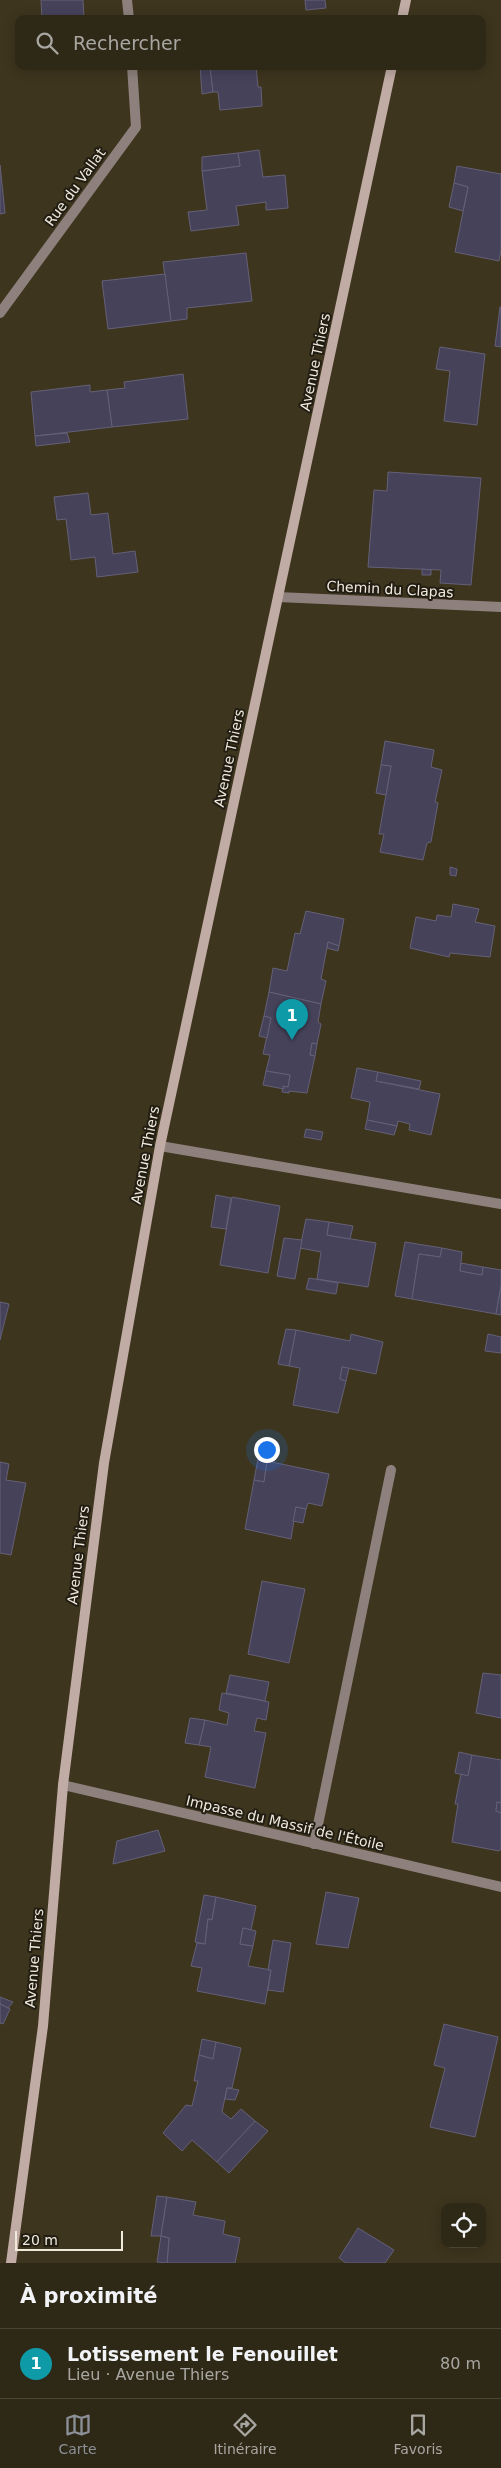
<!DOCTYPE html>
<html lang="fr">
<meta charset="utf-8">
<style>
:root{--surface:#2e2816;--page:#36301f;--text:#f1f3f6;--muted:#a7a6a1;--line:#494435;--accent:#8c9099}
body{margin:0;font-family:"DejaVu Sans",sans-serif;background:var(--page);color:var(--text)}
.controls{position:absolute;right:15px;bottom:15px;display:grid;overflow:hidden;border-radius:10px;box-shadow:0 2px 12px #0003}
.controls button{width:45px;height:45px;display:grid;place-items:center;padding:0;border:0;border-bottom:1px solid var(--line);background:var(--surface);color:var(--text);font:25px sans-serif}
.scale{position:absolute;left:15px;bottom:12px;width:108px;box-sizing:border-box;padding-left:5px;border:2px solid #f0eadd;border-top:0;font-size:14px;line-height:18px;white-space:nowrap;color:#f0eadd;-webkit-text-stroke:4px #211d13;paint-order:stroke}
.you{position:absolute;left:266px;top:1449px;width:18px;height:18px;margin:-12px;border:4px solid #fff;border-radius:50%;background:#1a73e8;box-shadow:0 0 0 8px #1a73e833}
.badge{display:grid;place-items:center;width:32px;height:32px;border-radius:50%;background:var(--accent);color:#fff;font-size:16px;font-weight:700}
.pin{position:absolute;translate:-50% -41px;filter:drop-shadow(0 1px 2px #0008)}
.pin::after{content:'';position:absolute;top:26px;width:18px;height:15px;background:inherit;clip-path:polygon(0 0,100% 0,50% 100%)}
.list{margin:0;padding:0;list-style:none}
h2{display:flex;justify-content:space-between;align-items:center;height:65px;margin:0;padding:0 20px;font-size:21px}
h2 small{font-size:16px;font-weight:400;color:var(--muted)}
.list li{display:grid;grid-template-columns:32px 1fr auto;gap:15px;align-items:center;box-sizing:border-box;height:70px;padding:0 20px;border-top:1px solid var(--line)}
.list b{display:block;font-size:19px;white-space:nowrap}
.list p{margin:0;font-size:16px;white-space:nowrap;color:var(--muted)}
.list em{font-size:16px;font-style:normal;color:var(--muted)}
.icon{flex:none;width:28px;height:28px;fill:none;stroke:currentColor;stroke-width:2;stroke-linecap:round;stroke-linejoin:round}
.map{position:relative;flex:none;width:501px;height:2263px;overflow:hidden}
.search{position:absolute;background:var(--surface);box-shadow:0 2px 12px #0003;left:15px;right:15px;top:15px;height:55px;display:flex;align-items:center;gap:12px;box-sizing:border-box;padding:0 18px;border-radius:10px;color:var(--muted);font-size:19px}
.sheet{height:135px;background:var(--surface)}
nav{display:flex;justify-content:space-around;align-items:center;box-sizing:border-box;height:70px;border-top:1px solid var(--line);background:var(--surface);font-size:14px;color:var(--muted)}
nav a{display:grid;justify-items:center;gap:2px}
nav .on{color:var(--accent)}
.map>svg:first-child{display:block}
.building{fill:#45425a;stroke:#646078}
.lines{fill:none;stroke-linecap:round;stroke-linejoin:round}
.street{stroke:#8e817d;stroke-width:10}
.secondary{stroke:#c0aba5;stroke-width:10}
.labels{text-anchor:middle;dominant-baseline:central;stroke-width:4;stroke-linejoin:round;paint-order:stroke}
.street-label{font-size:14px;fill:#f0eadd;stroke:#211d13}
</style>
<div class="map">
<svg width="501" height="2263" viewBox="0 0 501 2263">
<rect width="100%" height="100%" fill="#3e351e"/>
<g class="building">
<path d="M41,0h42l1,19h-42z"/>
<path d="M305,0h20l1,8 -20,2z"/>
<path d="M200,66h10l3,26 -11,2z"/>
<path d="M210,66h46l2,21h3l1,19 -42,4 -2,-18h-5z"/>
<path d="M259,150l4,27 22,-2 3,33 -22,2v-8l-30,4 3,19 -48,6 -3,-19 19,-2 -5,-39 38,-5 -2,-13z"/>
<path d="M238,153l2,13 -38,5v-14z"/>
<path d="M0,165l5,48 -5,1z"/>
<path d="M457,166l44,8v76l-2,11 -44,-9 13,-65 -14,-4z"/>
<path d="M454,183l14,4 -5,24 -14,-4z"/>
<path d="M246,253l6,48 -65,7v11l-16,2 -8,-59z"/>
<path d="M165,274l6,47 -63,8 -6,-48z"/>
<path d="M500,307h1v40l-6,-1z"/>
<path d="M440,347l45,7 -8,71 -33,-4 6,-50 -14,-2z"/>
<path d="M183,374l5,45 -76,8 -5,-37 18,-2 -1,-6z"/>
<path d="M90,385v7l17,-2 5,37 -77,9 -4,-44z"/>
<path d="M67,433l3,9 -34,4 -1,-10z"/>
<path d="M388,472l93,6 -10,107 -31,-2 1,-13 -73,-3 6,-77 13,1z"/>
<path d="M88,493l3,22 17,-2 5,41 22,-3 3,21 -41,5 -2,-20 -24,3 -5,-41 -9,1 -3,-23z"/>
<path d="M422,569l9,1v5h-9z"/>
<path d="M385,741l49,9 -3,17 11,3 -7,32 3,1 -7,39 -4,1 -4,17 -43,-8 4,-18h-5l12,-68 -10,-1z"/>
<path d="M381,765l10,1 -5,29 -10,-2z"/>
<path d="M450,867l7,2 -1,7 -6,-1z"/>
<path d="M453,904l26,5 -4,13 20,4 -5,31 -40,-4 -1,4 -39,-9 6,-31 20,4 1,-6 14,2z"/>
<path d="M306,911l38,8 -5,27 -11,-4 -7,37 5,2 -5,23 -52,-12 4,-24 14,3 8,-38 5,1z"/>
<path d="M328,942l11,4 -1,5 -11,-3z"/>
<path d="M269,992l52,12 -3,18 3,2 -4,20 -5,-1 -2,12 5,1 -8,37 -18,-2v2l-7,-1 1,-6 5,1 2,-12 -24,-4 4,-16 -7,-1 8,-36 -7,-2z"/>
<path d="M264,1016l7,2 -4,20 -8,-2z"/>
<path d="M312,1043l5,1 -2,12 -5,-1z"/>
<path d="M357,1068l21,4 -2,9 64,13 -9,41 -22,-5 1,-6 -12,-3 -1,5 -30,-6 3,-18 -19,-4z"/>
<path d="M266,1071l24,4 -2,12 -5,-1 1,3 -21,-4z"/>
<path d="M378,1072l43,9 -2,8 -43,-8z"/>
<path d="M367,1120l30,6 -3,9 -29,-6z"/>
<path d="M306,1129l17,3 -2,8 -17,-3z"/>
<path d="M216,1195l15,3 -5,31 -15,-2z"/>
<path d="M232,1197l48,9 -12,67 -48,-8z"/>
<path d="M306,1219l23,3 -2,13 49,8 -8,44 -51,-8 4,-27 -21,-4z"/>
<path d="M329,1222l24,4 -3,13 -23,-4z"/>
<path d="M284,1238l18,2 -7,39 -18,-3z"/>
<path d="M405,1242l37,6 -2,9 -21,-3 -7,45 -17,-3z"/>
<path d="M442,1248l20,4 -2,19 22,4 1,-8 18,3v16l-5,28 -84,-15 7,-45 21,3z"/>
<path d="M461,1263l22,4 -1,8 -22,-4z"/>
<path d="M309,1278l29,5 -2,11 -30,-5z"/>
<path d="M501,1286v29l-5,-1z"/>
<path d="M0,1302l9,2 -9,36z"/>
<path d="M286,1329l10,1 -7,36 -11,-2z"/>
<path d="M296,1330l54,11 1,-7 32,8 -7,32 -34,-7 -2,12 6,2 -8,32 -45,-8 7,-37 -11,-2z"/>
<path d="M488,1334l13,3v16l-16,-2z"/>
<path d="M342,1367l7,1 -3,13 -6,-2z"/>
<path d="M258,1459l9,2 -3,21 -10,-2z"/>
<path d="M267,1461l62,13 -7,32 -14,-3 -2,6 -10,-2 -5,32 -46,-10 9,-49 10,2z"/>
<path d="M0,1462l9,2 -3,16 20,3 -15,72 -11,-2z"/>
<path d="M296,1507l10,2 -3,14 -10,-2z"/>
<path d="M262,1581l43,8 -16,74 -41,-9z"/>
<path d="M483,1673l18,2v43l-25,-5z"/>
<path d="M230,1675l39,7 -4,19 -39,-8z"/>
<path d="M222,1693l47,9 -3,18 -9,-2 -3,13 12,2 -11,55 -50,-11 6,-30 -12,-2 6,-25 22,5 2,-12 -10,-3z"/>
<path d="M190,1718l15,2 -6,25 -14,-2z"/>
<path d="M459,1752l13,3 -4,21 -13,-3z"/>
<path d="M472,1755l29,5v43l-4,-1 -1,9 5,2v36l-2,2 -47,-9 6,-38h-3l6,-30 7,2z"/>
<path d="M497,1802l4,1v10l-5,-2z"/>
<path d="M158,1830l7,21 -52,13 4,-23z"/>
<path d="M326,1892l33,6 -11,50 -32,-4z"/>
<path d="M204,1895l12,2 -4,23 -4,-1 -3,25 -10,-2z"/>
<path d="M216,1897l40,9 -5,24 -8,-2 -3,16 13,2 -5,20 23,4 -6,34 -68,-13 5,-23 -11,-2 6,-23 8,1 3,-25 4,1z"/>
<path d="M243,1928l13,3 -3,15 -13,-2z"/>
<path d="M273,1940l18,3 -8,49 -15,-2 3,-20h-3z"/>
<path d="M0,1997l13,5 -5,6 -8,-4z"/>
<path d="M0,2004l10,5 -7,15 -3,-1z"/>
<path d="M444,2024l54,13 -23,100 -45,-10 15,-59 -11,-3z"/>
<path d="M202,2039l14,3 -3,17 -14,-4z"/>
<path d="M216,2042l25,6 -9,40h-5l-5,24 9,7 10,-10 14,12 -38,41 -25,-22 -10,11 -19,-18 23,-28 6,1 6,-25h-4l5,-26 14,4z"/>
<path d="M227,2088l12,2 -4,10 -10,-1z"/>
<path d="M255,2121l13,10 -39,42 -12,-11z"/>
<path d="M157,2196l10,1 -6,39h-10z"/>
<path d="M167,2197l29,5 -3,13 32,6 -2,13 17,4 -5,25h-68l2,-25 -8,-2z"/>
<path d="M358,2228l36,22 -9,13h-39l-7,-5z"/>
<path d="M161,2236l8,2 -2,25 -10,-1z"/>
</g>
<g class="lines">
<g class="street">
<path d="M127,0l2,19"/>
<path d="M0,313l136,-186 -4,-61"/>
<path d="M278,597l223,10"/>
<path d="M160,1146l341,58"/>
<path d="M63,1785l438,102"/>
<path d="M314,1844l77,-374"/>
</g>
<g class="secondary">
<path d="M402,19l4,-19"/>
<path d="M11,2263l32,-237 20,-241 41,-322 56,-317 232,-1080"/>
</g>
</g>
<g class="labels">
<g class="street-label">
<text transform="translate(75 187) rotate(-54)">Rue du Vallat</text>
<text transform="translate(315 362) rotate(-78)">Avenue Thiers</text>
<text transform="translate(390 589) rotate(3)">Chemin du Clapas</text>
<text transform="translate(229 758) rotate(-78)">Avenue Thiers</text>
<text transform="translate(145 1155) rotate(-79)">Avenue Thiers</text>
<text transform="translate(78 1555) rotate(-83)">Avenue Thiers</text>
<text transform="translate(285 1823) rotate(13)">Impasse du Massif de l'Étoile</text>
<text transform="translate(34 1958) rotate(-85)">Avenue Thiers</text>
</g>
</g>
</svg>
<div class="controls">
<button><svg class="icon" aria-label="locate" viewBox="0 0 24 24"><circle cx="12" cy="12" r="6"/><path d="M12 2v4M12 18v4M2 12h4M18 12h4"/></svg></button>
</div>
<div class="scale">20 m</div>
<div class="you"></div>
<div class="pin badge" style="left:292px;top:1040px;background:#0f9aa8">1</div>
<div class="search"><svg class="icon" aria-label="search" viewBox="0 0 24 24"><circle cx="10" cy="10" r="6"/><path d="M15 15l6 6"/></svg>Rechercher</div>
</div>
<section class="sheet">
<h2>À proximité<small></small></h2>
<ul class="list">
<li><span class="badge" style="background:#0f9aa8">1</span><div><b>Lotissement le Fenouillet</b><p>Lieu · Avenue Thiers</p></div><em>80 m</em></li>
</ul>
</section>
<nav>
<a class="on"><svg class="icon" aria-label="map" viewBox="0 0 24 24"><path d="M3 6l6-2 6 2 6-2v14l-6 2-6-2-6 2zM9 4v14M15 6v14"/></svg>Carte</a>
<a><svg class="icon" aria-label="directions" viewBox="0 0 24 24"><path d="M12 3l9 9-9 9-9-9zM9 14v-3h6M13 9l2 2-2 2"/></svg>Itinéraire</a>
<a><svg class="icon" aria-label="saved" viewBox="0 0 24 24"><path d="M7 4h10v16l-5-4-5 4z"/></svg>Favoris</a>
</nav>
